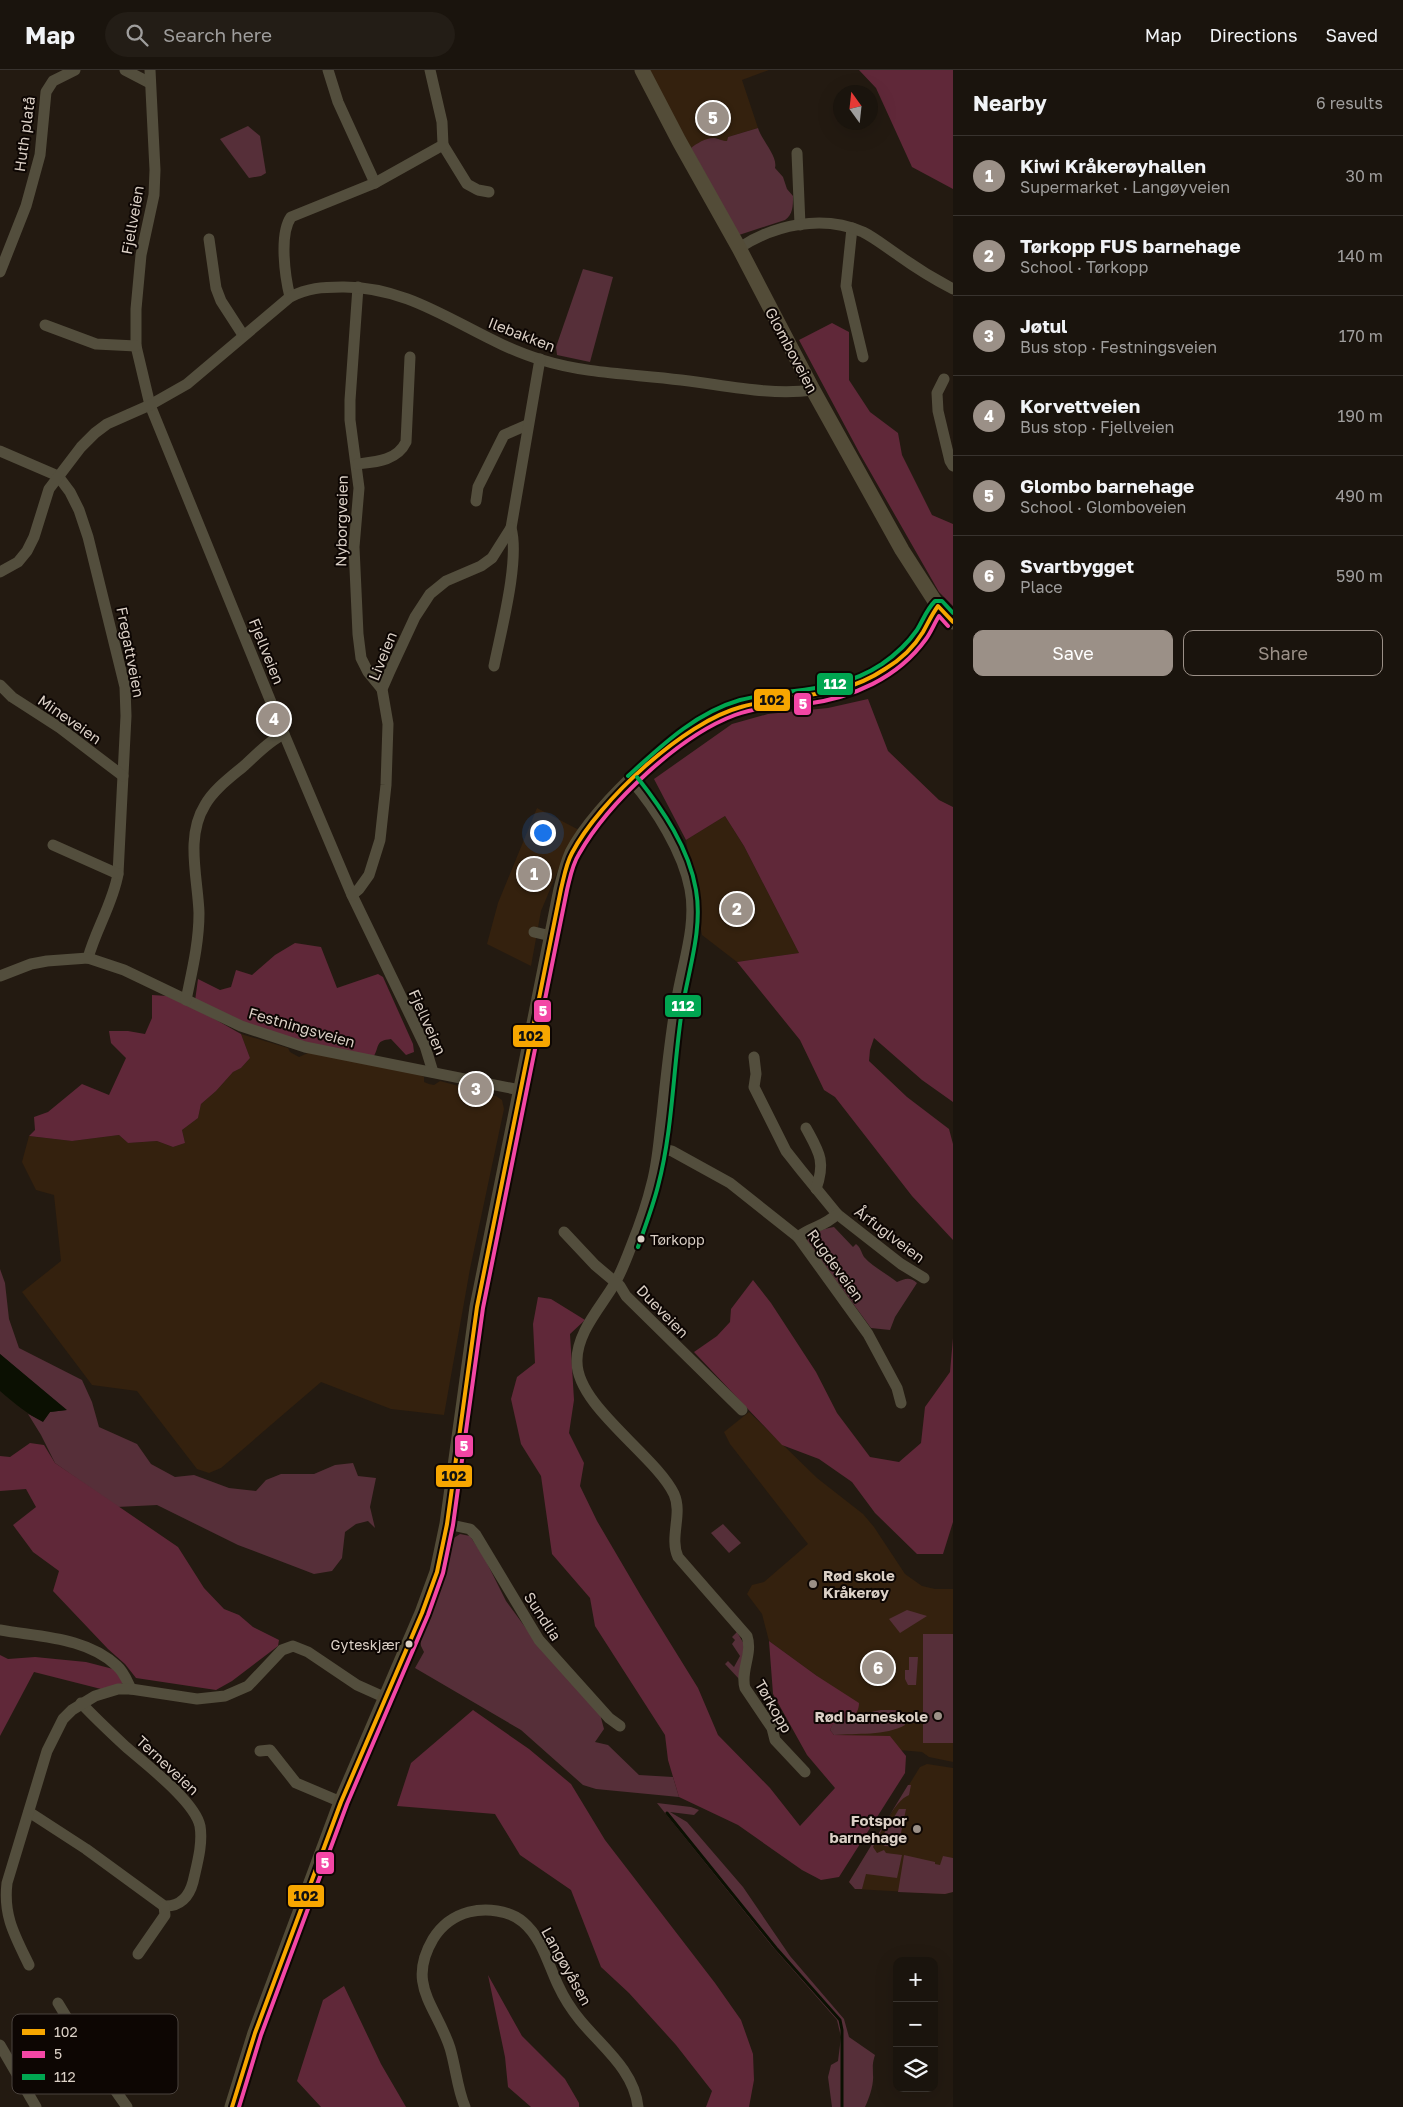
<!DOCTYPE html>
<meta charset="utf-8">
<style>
:root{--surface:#1a140d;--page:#231d16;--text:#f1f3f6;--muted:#9f9e9d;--line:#38332e;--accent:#9b9087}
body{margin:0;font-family:"Golos Text",sans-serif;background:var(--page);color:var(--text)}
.controls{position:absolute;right:15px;bottom:15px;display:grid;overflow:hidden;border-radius:10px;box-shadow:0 5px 20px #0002}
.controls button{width:45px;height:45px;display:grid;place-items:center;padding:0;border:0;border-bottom:1px solid var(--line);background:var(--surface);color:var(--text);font:25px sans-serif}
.compass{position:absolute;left:833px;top:15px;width:45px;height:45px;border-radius:50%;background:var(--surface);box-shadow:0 5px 20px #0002;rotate:345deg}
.you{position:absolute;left:542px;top:762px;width:18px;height:18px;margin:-12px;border:4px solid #fff;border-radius:50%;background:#1a73e8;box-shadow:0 0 0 8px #1a73e833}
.badge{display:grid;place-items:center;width:32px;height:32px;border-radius:50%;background:var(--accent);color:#fff;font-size:16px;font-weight:700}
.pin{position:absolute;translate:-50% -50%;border:2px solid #fff;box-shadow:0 1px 5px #0006}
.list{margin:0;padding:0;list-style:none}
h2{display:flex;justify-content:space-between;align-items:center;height:65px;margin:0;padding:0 20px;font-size:21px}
h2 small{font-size:16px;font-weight:400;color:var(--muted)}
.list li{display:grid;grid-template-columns:32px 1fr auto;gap:15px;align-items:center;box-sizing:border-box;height:80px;padding:0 20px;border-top:1px solid var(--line)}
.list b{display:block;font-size:19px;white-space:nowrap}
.list p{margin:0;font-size:16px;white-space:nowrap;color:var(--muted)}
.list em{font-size:16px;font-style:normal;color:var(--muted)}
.actions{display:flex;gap:10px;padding:15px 20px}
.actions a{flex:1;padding:11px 0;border:1px solid var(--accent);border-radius:10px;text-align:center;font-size:18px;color:var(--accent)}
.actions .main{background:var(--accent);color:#fff}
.icon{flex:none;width:28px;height:28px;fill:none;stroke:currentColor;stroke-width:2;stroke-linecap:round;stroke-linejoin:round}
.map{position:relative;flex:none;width:953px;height:2037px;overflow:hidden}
header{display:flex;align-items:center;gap:30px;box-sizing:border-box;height:70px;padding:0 25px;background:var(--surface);border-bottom:1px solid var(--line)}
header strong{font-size:24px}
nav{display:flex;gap:28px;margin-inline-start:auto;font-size:18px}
.search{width:350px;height:45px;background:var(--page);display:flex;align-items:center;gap:12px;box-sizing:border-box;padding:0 18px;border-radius:28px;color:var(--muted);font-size:19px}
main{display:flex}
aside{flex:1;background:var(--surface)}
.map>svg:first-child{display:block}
.built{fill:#34210e}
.green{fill:#562f39}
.forest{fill:#602839}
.water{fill:#0b1002}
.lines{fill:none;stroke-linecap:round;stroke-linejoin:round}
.stream{stroke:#0b1002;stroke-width:3}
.minor{stroke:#534e3d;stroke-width:11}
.major{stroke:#534c38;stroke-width:15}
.bus-1-casing{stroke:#0d0603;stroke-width:8}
.bus-2-casing{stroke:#0d0603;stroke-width:8}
.bus-3-casing{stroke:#0d0603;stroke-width:8}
.bus-1{stroke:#f7a600;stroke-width:4}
.bus-2{stroke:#f346a5;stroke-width:4}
.bus-3{stroke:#00a651;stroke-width:4}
.bus-dot{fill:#dbd0c6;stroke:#0d0603;stroke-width:2}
.poi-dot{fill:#9b9087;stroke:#0d0603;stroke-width:2}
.labels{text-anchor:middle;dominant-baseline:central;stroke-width:4;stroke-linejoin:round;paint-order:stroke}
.bus-label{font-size:14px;fill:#dbd0c6;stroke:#0d0603;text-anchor:start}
.street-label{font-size:15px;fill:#dbd0c6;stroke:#0d0603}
.poi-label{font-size:15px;font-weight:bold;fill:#dbd0c6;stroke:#0d0603;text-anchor:end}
.key{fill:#0d0603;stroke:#4b433e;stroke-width:1}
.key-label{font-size:14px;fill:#dbd0c6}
.line-badge{stroke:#0d0603;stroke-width:2}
.badge-label{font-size:14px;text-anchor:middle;font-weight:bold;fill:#fff}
.pale-badge-label{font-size:14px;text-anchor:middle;font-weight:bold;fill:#111}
</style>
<header>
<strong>Map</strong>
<div class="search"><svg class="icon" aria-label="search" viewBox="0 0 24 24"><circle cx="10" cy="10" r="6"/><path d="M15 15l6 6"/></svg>Search here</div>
<nav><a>Map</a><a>Directions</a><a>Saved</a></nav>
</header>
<main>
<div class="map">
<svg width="953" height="2037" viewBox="0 0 953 2037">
<rect width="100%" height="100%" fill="#231a11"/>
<g class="built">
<path d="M648,0h121l-27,10 16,48 -30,9 -1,4 -3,1 -7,-4 -15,3 -11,7z"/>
<path d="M537,738l42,22 -15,26 -23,55 -10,55 -44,-22 11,-41z"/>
<path d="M725,746l19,30 55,107 -62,9 -35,-27 -16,-95z"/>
<path d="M241,964l47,14 2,4 9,5 11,-5 108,22 6,3v5l5,2 5,1 6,-4 56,15 6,4 2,9 -34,160 -26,146 -53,-6 -70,-27 -100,86 -12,5 -12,-4 -60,-78 -45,-6 -70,-93 39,-31 -7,-66 -18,-5 -14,-28 7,-26 43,5 47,-6 9,8 29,-2 16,6 12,-4 -3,-13 16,-12 3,-14 15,-13 17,-19 8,-4 9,-10z"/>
<path d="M749,1342l68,66 46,36 11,13 31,47 17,12 13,3h18v173l-24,-5 -7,-5 -23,-2 -65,-15 -1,-12 -16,-47 -48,-35 -7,-27 -15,-20 5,-9 12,-3 44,-38 -78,-100 -6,-12z"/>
<path d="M927,1694l26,4v124l-8,2 -90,-5 -6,-7 71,-115z"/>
</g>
<g class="green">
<path d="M248,56l12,10 6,37 -5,3 -12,2 -29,-39z"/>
<path d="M758,58c4,13 20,28 17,40l8,9 4,12 6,7c0,10 0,18 -8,24l-46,15 -48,-87c6,-5 16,-11 24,-10 5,1 7,3 12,3l1,-4z"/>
<path d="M583,199l30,8 -23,85 -33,-7 -1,-8z"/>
<path d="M834,1157l19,20 3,-3c5,4 5,8 8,13 9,10 23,17 33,25 9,-4 13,-5 20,1l-22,34 -5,13 -19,-2 -64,-87c6,-10 16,-12 27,-14z"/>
<path d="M0,1199l5,14 4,36 10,29 63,32 10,22 7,25 38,17 14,20 24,13 19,-2 35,13 27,3 10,-11 15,-6h33l21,-9 18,-2 5,13 18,2 -6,29 5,21 -7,-7 -12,3 -11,8 -3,26 -10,13 -18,3 -76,-29 -81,-40 -40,2 -62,-44 -14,-28 -13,-21 15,7 7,-9 16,-2 -66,-56z"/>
<path d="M723,1454l18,19 -12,10 -18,-20z"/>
<path d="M460,1464l10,2 14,21 22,44 33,45 61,68 4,15 -9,13 13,3 31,30 34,2 6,20 -83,-8 -13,-4 -62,-55 -106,-62 9,-16 -3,-6 -1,-9 14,-40 15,-56z"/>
<path d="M907,1540l20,6 -27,17 -11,-14z"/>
<path d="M737,1562l7,12 -4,36 -15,-16 3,-3 6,6 6,-11 -8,-12 3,-4 -3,-3z"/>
<rect x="923" y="1564" width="30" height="109"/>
<path d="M909,1587h9l-2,28h-8l-3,-6v-9h4z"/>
<path d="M881,1640h15l6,6 3,9c-19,11 -49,8 -71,10l-4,-5 3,-7c17,-3 30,-10 48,-13z"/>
<path d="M908,1715h3l-2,10c-15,6 -28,37 -36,52l4,6 7,-3 2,3 16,2 -5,23 -31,-4 -4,15h-7l-6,-7z"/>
<path d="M657,1733l34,4 8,3 -5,5 -24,-3 17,10 56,65 47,69 54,63 5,18 26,18c-3,10 -2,11 -2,20 1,9 -4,24 -8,32h-33l-4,-30 3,-12 7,-4 3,-24 -4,-17 -65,-74z"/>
<path d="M899,1739h7l-8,38 -13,-1 -5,-3v-3z"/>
<path d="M904,1785l31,7v2l5,1 3,-9 10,2v34l-8,2 -47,-2z"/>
</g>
<g class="forest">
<path d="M859,0h94v119l-41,-22 -36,-79z"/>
<path d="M832,253l17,9v48l21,32 28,21 4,22 30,60 21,9v82l-14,-14 -79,-138 -61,-114z"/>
<path d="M868,629l20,52 51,49 14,7v295l-31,-22 -48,-42 -4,12 -1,11 38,36 42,32 4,15v96l-41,-44 -77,-99 -11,-7 -24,-50 -63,-78 62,-9 -55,-107 -19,-30 -39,24 -32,-61 78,-55 36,-10 60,-6z"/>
<path d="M295,873l26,4 16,41 41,-14 5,3 30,67 1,8 -8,3 -15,-16c-16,2 -11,6 -17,17l-77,-15 -56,-19 -46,-21 3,-22 22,11 11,-3 5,-17 16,5 23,-20z"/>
<path d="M152,925l15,1 21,8 53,30 9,24 -9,10 -8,4 -17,19 -15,13 -3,14 -16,12 3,13 -12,4 -16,-6 -29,2 -9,-8 -47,6 -43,-5 6,-6 -1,-13 14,-5 34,-28 27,11 17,-37 -15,-15 -2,-12h19l17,3 7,-16z"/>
<path d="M753,1210l18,23 45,69 21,41 33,44 29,5 22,-19 4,-36 25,-35 3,-34v184l-10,32h-26l-42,-41 -23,-31 -33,-23 -37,-14 -88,-93 23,-16 13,-14 1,-13z"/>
<path d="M538,1227l13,2 34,21 -15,14 4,66 -5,33 15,30 -4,23 17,35 44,75 57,92 20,47 52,53 30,38 35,-38 -28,-33 -34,-61 -4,-53 48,35 42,27c0,15 -14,18 -26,21l-3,6 4,5 56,1 16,20 -1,17 -66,104 -18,3 -19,-10 -64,-45 -59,-28 -11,-37 -3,-25 -70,-109 -5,-28 -38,-44 -11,-78 -20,-32 -10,-45 6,-22 18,-14 -2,-39z"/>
<path d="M30,1373l14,2 11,18 123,84 26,41 20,21 15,6 14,12 26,13 -1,6 -46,35 -16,9 -80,-12 -11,-14 -17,-15 -55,-58 6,-20 -26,-19 -20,-27 23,-18 -10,-18 -26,2v-35l10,1z"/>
<path d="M0,1585l8,4 27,-2 51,5 31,8 7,11 -5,6 -18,2 -67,-17 -34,64z"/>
<path d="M473,1640l56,39 42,35 34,56 110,143 26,37 12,34 1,26 -5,27h-43l6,-16 -36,-46 -47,-52 -28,-26 -30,-77 -51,-35 -25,-41 -98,-8 14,-43z"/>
<path d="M488,1905l34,61 43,43 14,24v4h-48l-23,-20 -3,-30z"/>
<path d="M344,1916l37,78 25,43h-85l-24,-26 26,-81z"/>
</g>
<path class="water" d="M0,1284l67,56 -17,2 -7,10c-16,-8 -29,-19 -43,-31z"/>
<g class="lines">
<path class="stream" d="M667,1743l109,135 64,72 2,10v77"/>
<g class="minor">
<path d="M125,0l25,13"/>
<path d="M150,0l5,100 -1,25 -13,60 -5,54v37l14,59 134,329 68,161 73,151 8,26"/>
<path d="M328,0l10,32 37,81"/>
<path d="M443,75l24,39 11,6 11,2"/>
<path d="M797,83l3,72"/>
<path d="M852,158l-6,58 17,71"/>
<path d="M209,169l7,49 5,13 22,34"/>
<path d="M739,178c35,-23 83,-34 124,-16 12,6 23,15 35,23 18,13 36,24 55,34"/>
<path d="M0,202l26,-66 14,-51 6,-63 7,-11 22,-11"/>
<path d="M358,217l-8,113v20l9,68 -5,59 4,87 3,24 7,14 14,17"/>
<path d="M290,227c-5,-20 -11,-63 1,-80l84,-34 68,-38 -1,-23 -12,-52"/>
<path d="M45,255l51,19 40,2"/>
<path d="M944,309l-7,14 1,18 12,50 3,5"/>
<path d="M0,381l58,25 12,16 9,18 9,27 37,150 1,29 -8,158c-5,29 -22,55 -30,84"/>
<path d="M357,394c18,-2 40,-3 49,-22l4,-85"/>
<path d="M476,431l2,-14 26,-52 23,-10"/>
<path d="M0,502l18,-10 9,-11 7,-14 15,-48 32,-42 14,-14 12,-9 43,-19 37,-21 103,-87c18,-9 32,-10 52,-10 77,-1 129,52 200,73 45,14 93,14 139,20 43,5 89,16 132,10"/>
<path d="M494,596c7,-35 26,-106 17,-138l29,-169"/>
<path d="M0,615l12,12 48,31 63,48"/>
<path d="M632,711c24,28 51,71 58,108 7,36 -7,73 -13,109 -7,39 -11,79 -15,118 -3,22 -4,45 -10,67 -5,21 -12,41 -20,61 -5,13 -10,27 -17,39 -14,24 -39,50 -38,79 0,44 78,93 97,132 9,20 -5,43 4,63l69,79c6,18 -7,35 -2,52l27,40 3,12 30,32"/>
<path d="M53,775l65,29"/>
<path d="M352,825l7,-6 10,-14 11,-35 6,-55 2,-61 -6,-35 7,-16 26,-56 15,-23 16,-13 35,-15 11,-8 19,-30"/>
<path d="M534,862l17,4"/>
<path d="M0,906l31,-12 16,-3 41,-3 36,12 117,56 64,21 215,43"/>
<path d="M186,930c6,-29 13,-57 13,-87 -1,-34 -14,-76 6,-108 9,-16 26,-28 40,-40 12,-11 24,-24 39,-31"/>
<path d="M754,987l2,17 -2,13 32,64 15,19 36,44 64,50 23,14"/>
<path d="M806,1058c13,24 20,33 10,61"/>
<path d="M659,1078l13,3 58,32 68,54 70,97 29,54 4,15"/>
<path d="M564,1162l31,33 25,21 6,10 116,114"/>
<path d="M798,1167c14,-11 26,-10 39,-23"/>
<path d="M447,1454l23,5 6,6 63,105 70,78 11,8"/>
<path d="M0,1560c39,7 87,7 117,36 7,6 10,15 14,23"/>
<path d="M260,1681l10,-1 26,33 45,19"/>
<path d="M29,1742l57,37 78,57c16,1 25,-9 29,-24 4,-18 10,-38 7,-56 -5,-25 -56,-63 -75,-80 -15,-14 -30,-28 -44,-43"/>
<path d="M138,1884l27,-39 -1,-9"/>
<path d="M29,1895c-14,-29 -26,-49 -22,-82l40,-132 16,-32 9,-9 23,-14 23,-7h13l66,10 28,-3 23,-10 34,-36 11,-4 15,6 49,33 29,13"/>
<path d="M58,1933l26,43 43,61"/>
<path d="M0,1975l36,62"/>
<path d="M465,2037c-8,-19 -9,-39 -15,-59 -14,-43 -44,-63 -17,-109 8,-13 21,-23 36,-27 17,-4 40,-2 54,10 19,16 25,42 35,63 6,13 13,24 22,35 22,27 54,50 58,87"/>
</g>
<g class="major">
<path d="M642,0l37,71 60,107 74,142 89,160 36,56 15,16"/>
<path d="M232,2037l23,-74 86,-231 81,-189 15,-41 10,-48 30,-217 84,-418c3,-12 6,-25 11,-36 25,-49 110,-126 161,-144 24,-8 50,-9 75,-12 43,-5 88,-26 113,-62 6,-9 10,-20 17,-29"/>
</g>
<g class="bus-1-casing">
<path id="bus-1" d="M232,2037l23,-74 86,-231 81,-189 15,-41 10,-48 30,-217 84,-418c3,-12 5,-25 11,-36 27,-52 112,-131 169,-146 51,-15 96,-6 144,-38 15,-9 29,-22 38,-37 5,-9 9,-18 15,-26l15,16"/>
</g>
<g class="bus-2-casing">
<path id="bus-2" d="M239,2037l22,-72 86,-231 81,-189 15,-42 10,-48 30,-217 84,-418c3,-12 5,-25 12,-36 29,-51 100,-118 156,-139 22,-8 47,-9 71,-11 46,-6 92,-26 120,-65 5,-7 8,-15 13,-23l9,10"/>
</g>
<g class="bus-3-casing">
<g id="bus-3">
<path d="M628,706c33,-30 67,-63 112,-76 50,-13 95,-5 142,-36 13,-9 26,-21 35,-34 6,-10 10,-21 18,-29h7l11,12"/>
<path d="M637,707c26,33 52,71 59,113 7,40 -8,81 -14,120 -9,58 -9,119 -24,176 -5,20 -13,41 -20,61"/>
</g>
</g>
<use href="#bus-1" class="bus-1"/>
<use href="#bus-2" class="bus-2"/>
<use href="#bus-3" class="bus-3"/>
</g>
<g class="bus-dot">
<circle cx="641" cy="1169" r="4.5"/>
<circle cx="409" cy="1574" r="4.5"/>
</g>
<g class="poi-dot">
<circle cx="813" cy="1514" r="5"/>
<circle cx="938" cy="1646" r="5"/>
<circle cx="917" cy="1759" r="5"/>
</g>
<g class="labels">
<g class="bus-label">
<text x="650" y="1169">Tørkopp</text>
<text x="400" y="1574" text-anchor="end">Gyteskjær</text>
</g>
<g class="street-label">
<text transform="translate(24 64) rotate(-82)">Huth platå</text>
<text transform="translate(132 150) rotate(-80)">Fjellveien</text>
<text transform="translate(522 264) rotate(21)">Ilebakken</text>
<text transform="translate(792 280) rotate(62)">Glomboveien</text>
<text transform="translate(341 451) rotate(-89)">Nyborgveien</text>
<text transform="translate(267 581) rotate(68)">Fjellveien</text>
<text transform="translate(131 582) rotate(79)">Fregattveien</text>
<text transform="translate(382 586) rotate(-68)">Liveien</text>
<text transform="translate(70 649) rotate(35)">Mineveien</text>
<text transform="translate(428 952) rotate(66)">Fjellveien</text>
<text transform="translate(302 957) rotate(16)">Festningsveien</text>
<text transform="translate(890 1164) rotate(37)">Årfuglveien</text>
<text transform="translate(836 1195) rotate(54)">Rugdeveien</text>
<text transform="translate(663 1241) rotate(46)">Dueveien</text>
<text transform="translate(543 1546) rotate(57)">Sundlia</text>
<text transform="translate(774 1636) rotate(60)">Tørkopp</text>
<text transform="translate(168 1695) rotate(43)">Terneveien</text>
<text transform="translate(567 1896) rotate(61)">Langøyåsen</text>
</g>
<g class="poi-label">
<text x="823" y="1505" text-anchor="start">Rød skole<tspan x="823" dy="17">Kråkerøy</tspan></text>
<text x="928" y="1646">Rød barneskole</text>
<text x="907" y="1750">Fotspor<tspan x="907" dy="17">barnehage</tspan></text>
</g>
</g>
<rect x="12" y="1944" width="166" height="80" rx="8" class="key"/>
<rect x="22" y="1959" width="23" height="6" fill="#f7a600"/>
<rect x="22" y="1981" width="23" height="7" fill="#f346a5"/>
<rect x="22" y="2004" width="23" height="6" fill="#00a651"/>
<g class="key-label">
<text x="54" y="1967">102</text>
<text x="54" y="1989">5</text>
<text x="54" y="2012">112</text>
</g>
<g class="line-badge">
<rect x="816" y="602" width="38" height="24" rx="5" fill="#00a651"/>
<rect x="753" y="618" width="38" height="24" rx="5" fill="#f7a600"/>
<rect x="793" y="622" width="19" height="24" rx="5" fill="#f346a5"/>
<rect x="664" y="924" width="38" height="24" rx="5" fill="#00a651"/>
<rect x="533" y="929" width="19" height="24" rx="5" fill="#f346a5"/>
<rect x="512" y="954" width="39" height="24" rx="5" fill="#f7a600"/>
<rect x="454" y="1364" width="20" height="24" rx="5" fill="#f346a5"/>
<rect x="435" y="1394" width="38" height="24" rx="5" fill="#f7a600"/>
<rect x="315" y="1781" width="20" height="24" rx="5" fill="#f346a5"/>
<rect x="287" y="1814" width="38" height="24" rx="5" fill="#f7a600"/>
</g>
<g class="badge-label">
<text x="835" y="619">112</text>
<text x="803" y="639">5</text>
<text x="683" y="941">112</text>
<text x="543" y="946">5</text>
<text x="464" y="1381">5</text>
<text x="325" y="1798">5</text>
</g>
<g class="pale-badge-label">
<text x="772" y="635">102</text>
<text x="531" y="971">102</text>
<text x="454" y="1411">102</text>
<text x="306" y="1831">102</text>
</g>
</svg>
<div class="controls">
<button>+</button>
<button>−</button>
<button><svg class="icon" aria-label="layers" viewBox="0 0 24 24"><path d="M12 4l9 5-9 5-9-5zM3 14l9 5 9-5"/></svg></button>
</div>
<svg class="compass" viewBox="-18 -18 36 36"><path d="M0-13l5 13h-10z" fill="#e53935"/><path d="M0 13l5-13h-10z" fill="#9f9e9d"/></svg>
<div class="you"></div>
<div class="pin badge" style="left:534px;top:804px">1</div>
<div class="pin badge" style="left:737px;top:839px">2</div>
<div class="pin badge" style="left:476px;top:1019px">3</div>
<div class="pin badge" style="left:274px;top:649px">4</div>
<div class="pin badge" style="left:713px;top:48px">5</div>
<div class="pin badge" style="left:878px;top:1598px">6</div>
</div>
<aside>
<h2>Nearby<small>6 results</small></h2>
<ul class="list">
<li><span class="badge">1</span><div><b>Kiwi Kråkerøyhallen</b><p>Supermarket · Langøyveien</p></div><em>30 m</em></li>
<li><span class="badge">2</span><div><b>Tørkopp FUS barnehage</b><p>School · Tørkopp</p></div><em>140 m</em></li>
<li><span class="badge">3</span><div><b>Jøtul</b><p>Bus stop · Festningsveien</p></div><em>170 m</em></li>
<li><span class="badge">4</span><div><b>Korvettveien</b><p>Bus stop · Fjellveien</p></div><em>190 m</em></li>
<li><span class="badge">5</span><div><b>Glombo barnehage</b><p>School · Glomboveien</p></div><em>490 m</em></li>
<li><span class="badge">6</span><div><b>Svartbygget</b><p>Place</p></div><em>590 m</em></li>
</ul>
<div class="actions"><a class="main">Save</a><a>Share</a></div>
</aside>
</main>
